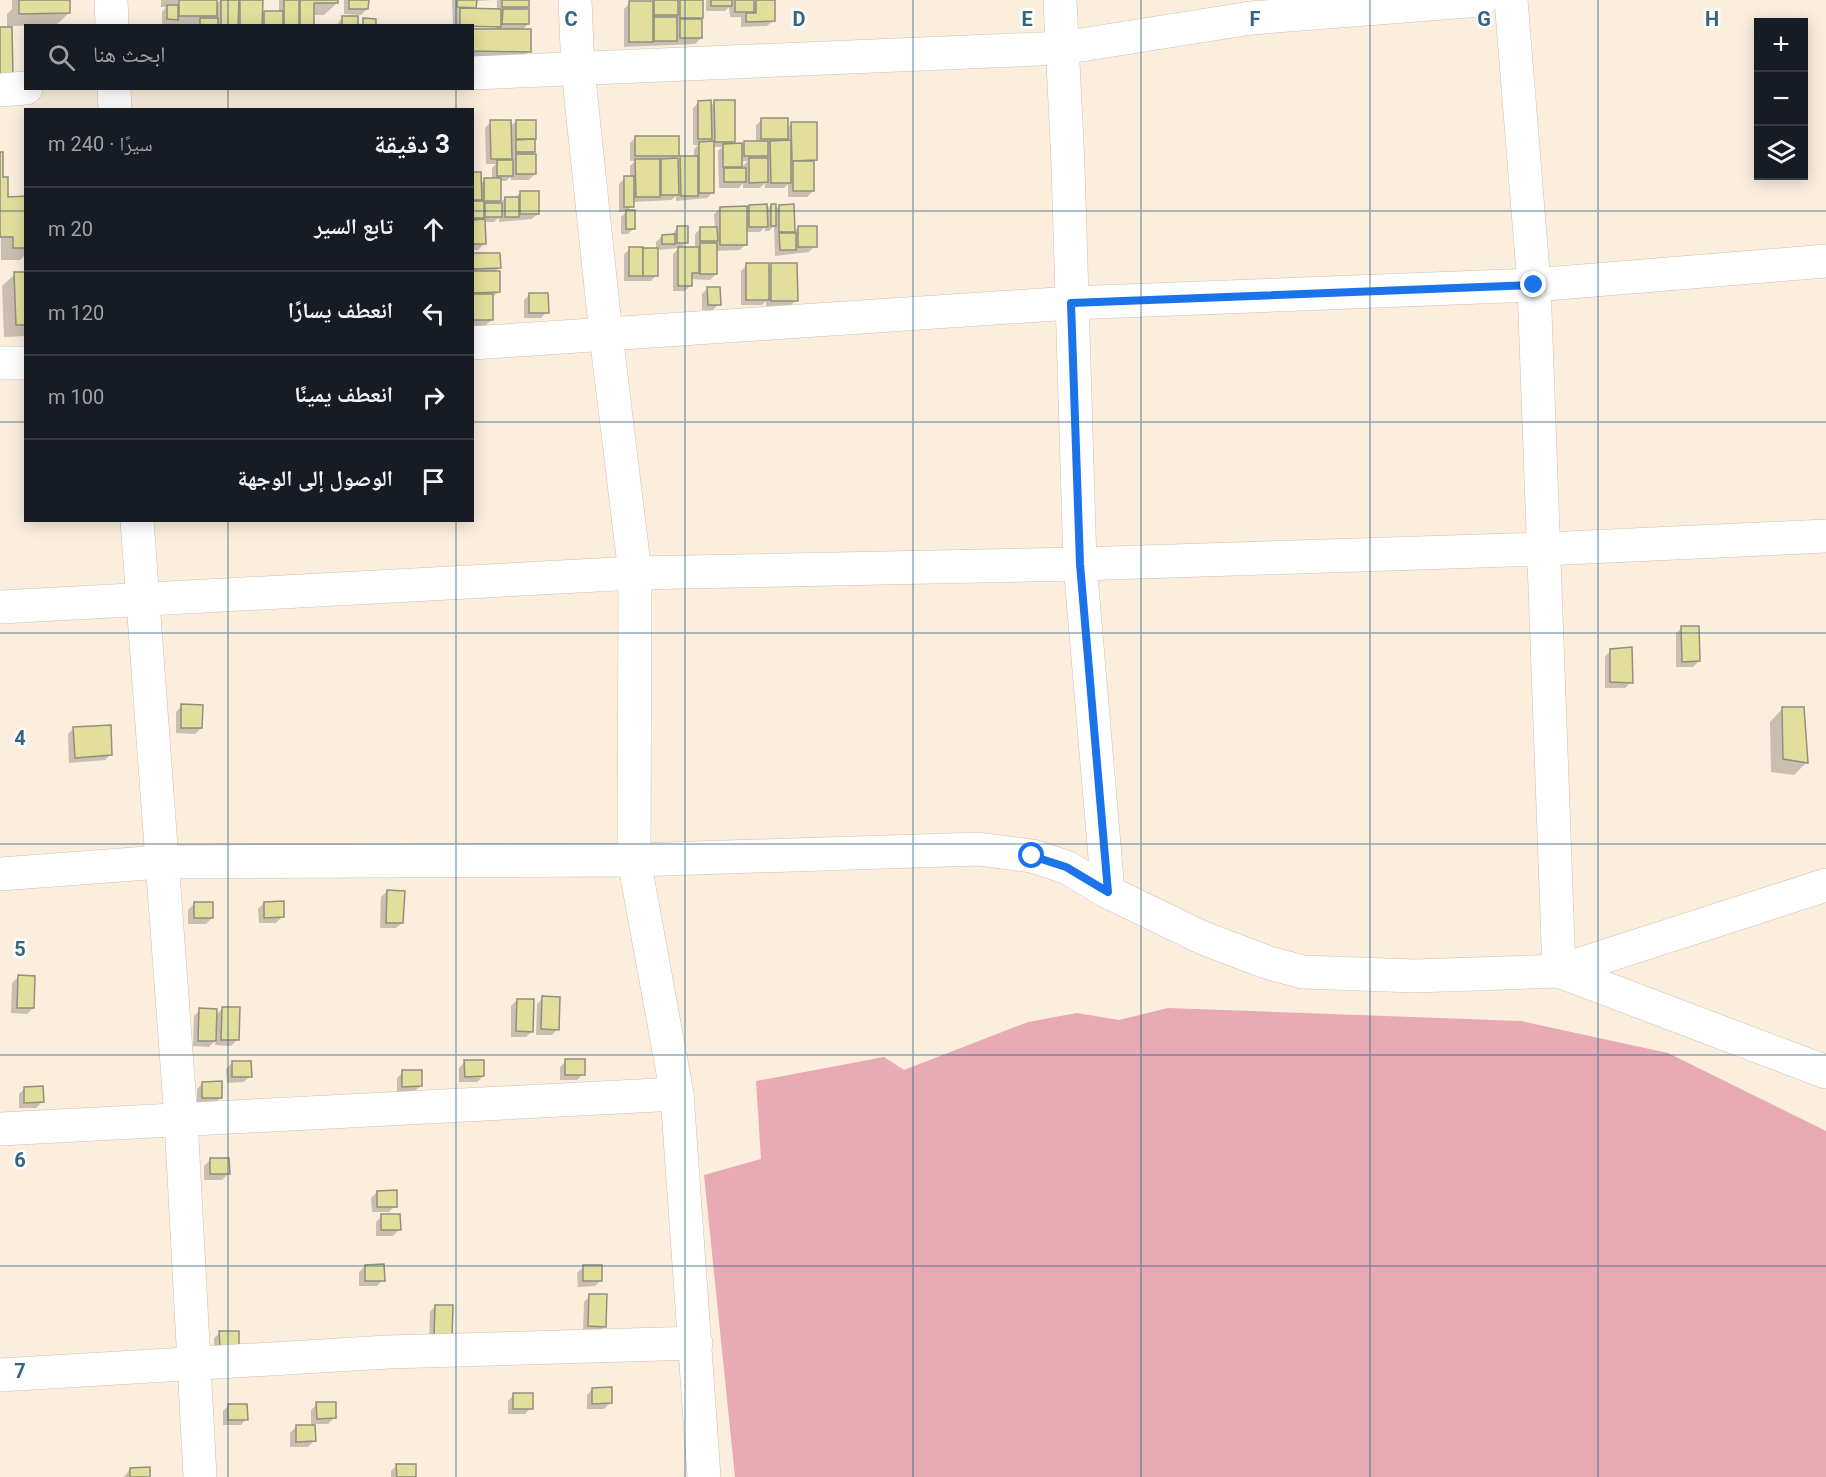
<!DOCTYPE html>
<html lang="ar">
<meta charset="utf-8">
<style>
:root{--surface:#171b24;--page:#242831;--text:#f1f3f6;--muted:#9ea1a6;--line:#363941}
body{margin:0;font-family:Roboto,"Noto Naskh Arabic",sans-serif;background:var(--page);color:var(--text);direction:rtl}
.controls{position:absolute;right:18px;top:18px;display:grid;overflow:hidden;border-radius:0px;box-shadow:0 3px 15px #0003}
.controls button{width:54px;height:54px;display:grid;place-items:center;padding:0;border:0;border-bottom:2px solid var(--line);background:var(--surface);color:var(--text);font:30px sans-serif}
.stop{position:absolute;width:18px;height:18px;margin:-14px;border:4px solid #1a73e8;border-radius:50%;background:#fff}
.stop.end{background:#1a73e8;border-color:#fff;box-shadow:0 2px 6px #0008}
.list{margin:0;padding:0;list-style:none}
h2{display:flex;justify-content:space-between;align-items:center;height:78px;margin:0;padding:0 24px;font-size:26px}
h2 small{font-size:20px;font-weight:400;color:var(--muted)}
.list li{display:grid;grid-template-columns:39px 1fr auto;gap:18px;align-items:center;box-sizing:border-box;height:84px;padding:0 24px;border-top:2px solid var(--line)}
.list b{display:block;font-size:22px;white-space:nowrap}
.list em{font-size:20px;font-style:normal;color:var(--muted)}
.icon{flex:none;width:33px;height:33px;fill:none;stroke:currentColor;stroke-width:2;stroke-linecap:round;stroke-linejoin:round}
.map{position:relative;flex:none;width:1826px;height:1477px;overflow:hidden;direction:ltr}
.search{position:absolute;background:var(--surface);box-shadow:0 3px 15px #0003;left:24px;top:24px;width:450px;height:66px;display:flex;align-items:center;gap:15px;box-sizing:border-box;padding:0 21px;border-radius:0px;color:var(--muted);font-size:22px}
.panel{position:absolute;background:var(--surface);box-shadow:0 3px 15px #0003;left:24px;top:108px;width:450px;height:414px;border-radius:0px;direction:rtl}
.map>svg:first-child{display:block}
.green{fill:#e8aab5}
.shadow{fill:#0003;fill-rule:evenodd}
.building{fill:#e2df9c;stroke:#91907e;stroke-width:1.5}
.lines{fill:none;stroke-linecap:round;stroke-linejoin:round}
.minor-casing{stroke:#ccbfaf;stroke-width:34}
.minor{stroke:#fff;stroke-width:33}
.route{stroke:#1a73e8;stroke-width:8}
.grid{fill:none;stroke:#336583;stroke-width:1.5;stroke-opacity:0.55}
.grid-label{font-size:20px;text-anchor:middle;font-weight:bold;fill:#336583;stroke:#fdfdfd;stroke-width:5;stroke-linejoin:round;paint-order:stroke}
</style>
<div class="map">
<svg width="1826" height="1477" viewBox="0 0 1826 1477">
<rect width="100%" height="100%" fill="#fceedd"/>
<path class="green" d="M1168,1008l353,13 147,32 158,78v346h-1091l-31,-302 57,-16 -5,-78 128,-24 20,13 124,-48 49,-9 42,7z"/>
<g class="shadow">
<path d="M12,0h57v13l-13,12 -46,1 2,49 -12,-47h7v-14l5,-5z"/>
<path d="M161,0h55v4l4,-4h41v16l4,-4h14v-12h58v3l-13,12h-11v11h-146l-5,-2v-12l4,-5h-5z"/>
<path d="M344,0h23v9l-6,6 -17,-1z"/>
<path d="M452,0h42l-19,1v9l22,1v-11h30v7l-4,4 5,13 -7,7 8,20 -12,13 -45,-1v-35h24v-3l-43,1z"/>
<path d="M655,0h46v38l-6,6 -71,3v-38l6,-6h22z"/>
<path d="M706,0h46l1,4 3,-4 17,21 -6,5 -26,1v-10h-11l-1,-10 -4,4h-19z"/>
<path d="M342,18l15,8h-21z"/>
<path d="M699,102l11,5 5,-5 19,39 -4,4 10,2 5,-4h11v-18l6,-5 25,9 5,-6h23l-2,68 -6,6h-19v-13l-4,4h-19v-5l-5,5h-17v-5l-4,5h-20l-1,-37 4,-4h-9v45l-6,6 -31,3v-5l-5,4 -38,2 -5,9 6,17 -6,6h-7v-17l5,-5h-7v-28l6,-6h5v-12l5,-5h-5v-18l6,-6 42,18 -5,5 21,-3v-8l4,-4h-5v-37zM741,161h7l-7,7z"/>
<path d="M516,121h19l-1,31 -4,3 5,19 -6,6h-18v-3l-5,4h-6v22l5,-5h10l6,-6 17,21 -6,6 -33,3v-4l-5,4h-10v22l-6,6h-6v-76l8,10 5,-4h7v-12l4,-4h-10l-1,-36 6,-6 19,5z"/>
<path d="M0,153l1,25 6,20h19v56l-6,6h-19z"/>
<path d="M771,205l3,6 6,-5 14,26 4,-5 17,19 -6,6 -34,4 -1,-30 -5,5h-4v-4l-5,5h-14v12l-6,6 -24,1v23l-6,6 -20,-1v7l-5,5h-12v-37l6,-6 -23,2v25l-5,6h-27v-27l6,-5 26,1v-8l6,-6h9l6,-8 9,14 -6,7 15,-1v-14l6,-6h14l-1,-14 6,-6 29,-2 17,4z"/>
<path d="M472,255l27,13 -4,4 4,19 -6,6 -1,22 -6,6 -14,1z"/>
<path d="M747,265l20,4 5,-4 24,35 -6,6h-24v-5l-4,4h-21v-34z"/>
<path d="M26,273v63l-22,1 -2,-51 13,-12z"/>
<path d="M708,288l11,16 -6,6h-11v-16z"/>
<path d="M530,294l17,18 -6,6h-17v-18z"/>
<path d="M1682,628l17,33 -6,6h-17v-34z"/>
<path d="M1610,651l21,31 -6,6h-20v-31z"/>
<path d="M182,706l19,22 -6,6 -19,-1v-21z"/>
<path d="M1782,709l24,54 -12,12 -23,-3 -1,-50z"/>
<path d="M74,728l37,26 -6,6 -36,3 -1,-29z"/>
<path d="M387,891l15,32 -6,5h-16l1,-31z"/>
<path d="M264,903l18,14 -6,6h-17l-1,-14z"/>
<path d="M194,904l18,14 -6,6h-18v-14z"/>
<path d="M18,977l15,31 -6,6 -16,-1 1,-30z"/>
<path d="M543,998l14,31 -5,6h-16l1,-31z"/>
<path d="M517,1000l15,31 -6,6h-15v-31z"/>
<path d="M222,1009l15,31 -6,6 -16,-1 1,-5 -7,7 -16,-1 1,-30 6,-6 15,6z"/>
<path d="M566,1061l17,13 -6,6h-17v-13z"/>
<path d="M465,1062l18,14 -6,6h-18v-14z"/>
<path d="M232,1063l18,13 -6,6 -17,1 -1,-14z"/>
<path d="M403,1072l17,14 -6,6h-17v-14z"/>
<path d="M203,1083l18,14 -6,6h-18v-14z"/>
<path d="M25,1088l17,14 -6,6h-17v-14z"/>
<path d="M210,1160l18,14 -6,6h-18v-14z"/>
<path d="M377,1192l18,14 -6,6h-17l-1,-14z"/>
<path d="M382,1216l17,14 -6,6h-17v-14z"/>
<path d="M365,1266l18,14 -6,6h-18v-14z"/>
<path d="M583,1267l18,13 -6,6 -17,1 -1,-14z"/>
<path d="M590,1296l15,30 -6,6h-16l1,-30z"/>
<path d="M435,1306l15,31 -21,6 1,-31z"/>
<path d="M238,1332l-24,20v-14l6,-5z"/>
<path d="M593,1389l17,14 -6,6h-17v-14z"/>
<path d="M514,1395l17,13 -6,6h-17v-13z"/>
<path d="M317,1404l17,14 -6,6h-15l1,17 -6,6h-18v-14l6,-6h15v-17z"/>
<path d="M229,1405l17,14 -5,6h-18v-14z"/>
<path d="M397,1465l18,12h-24v-6z"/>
<path d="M130,1469l19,8h-25z"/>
</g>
<g class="building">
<path d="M19,0h51v13l-51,1z"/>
<rect x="179" y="0" width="38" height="16"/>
<path d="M221,0h18l-1,26h-17z"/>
<path d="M240,0h23l-1,26h-22z"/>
<rect x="284" y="0" width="15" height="26"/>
<path d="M300,0h38v3h-24v23h-14z"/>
<path d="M349,0h20l-1,9h-19z"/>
<path d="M457,0h20l-1,8 -19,-1z"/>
<rect x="502" y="0" width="27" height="7"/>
<rect x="654" y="0" width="24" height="15"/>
<rect x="680" y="0" width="23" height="18"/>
<rect x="711" y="0" width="21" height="6"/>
<rect x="735" y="0" width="19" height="12"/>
<path d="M756,0h19v21l-29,1v-9h10z"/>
<rect x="629" y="1" width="24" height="41"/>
<path d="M167,5h11v15l-11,-1z"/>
<path d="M460,8l41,1v18l-41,-1z"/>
<path d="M503,9h26v15h-27z"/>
<rect x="264" y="11" width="19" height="15"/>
<rect x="342" y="16" width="16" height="10"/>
<rect x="654" y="17" width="23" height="24"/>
<rect x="200" y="18" width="18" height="8"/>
<path d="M363,18l13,1v7h-13z"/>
<rect x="680" y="19" width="22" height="19"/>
<path d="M0,27h12l1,48 -13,1z"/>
<path d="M472,29h59v23l-59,-1z"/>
<path d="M711,100l1,39h-14v-38z"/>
<path d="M714,100h21v42h-20z"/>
<rect x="761" y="118" width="27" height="21"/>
<path d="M490,120h21l1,39h-21z"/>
<rect x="516" y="120" width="20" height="19"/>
<path d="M791,122h26v38l-25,1z"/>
<rect x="635" y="136" width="44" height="20"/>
<path d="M535,139v13h-19v-12z"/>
<path d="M791,140v43h-20l-1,-42z"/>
<path d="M714,141v52h-15v-51z"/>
<rect x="744" y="141" width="24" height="15"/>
<path d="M742,143v24h-19v-23z"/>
<path d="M0,152h3v25h5v20l18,-1v52h-13v-11h-13z"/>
<rect x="516" y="154" width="20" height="20"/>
<path d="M680,156h18v40h-17z"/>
<path d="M678,158l1,37h-18v-36z"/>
<path d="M749,158h19v24l-19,1z"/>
<path d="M635,159h25v38h-24z"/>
<rect x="497" y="160" width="16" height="16"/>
<rect x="793" y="161" width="21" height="30"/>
<rect x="724" y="168" width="22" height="14"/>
<path d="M472,172h9l1,28h-10z"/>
<rect x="624" y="176" width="10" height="31"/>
<rect x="484" y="178" width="17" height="23"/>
<rect x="520" y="191" width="19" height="23"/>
<rect x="505" y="197" width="14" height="20"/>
<rect x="472" y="201" width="12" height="17"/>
<rect x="485" y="203" width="17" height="14"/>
<path d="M767,204l1,23h-19v-22z"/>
<rect x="771" y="204" width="5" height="22"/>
<path d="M794,204l1,28h-16v-27z"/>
<path d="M747,206v39h-27v-38z"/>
<rect x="626" y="210" width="9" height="19"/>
<path d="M485,219l1,25h-14v-24z"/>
<rect x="677" y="226" width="11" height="17"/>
<rect x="798" y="226" width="19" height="21"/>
<path d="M700,227h17l1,14h-18z"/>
<path d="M779,233h17v17h-16z"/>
<path d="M675,234v10h-13v-9z"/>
<rect x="700" y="243" width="17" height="31"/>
<rect x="629" y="247" width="14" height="29"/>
<path d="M678,247h21v26h-7v13h-14z"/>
<rect x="643" y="248" width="15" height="28"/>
<path d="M472,253h28l1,15 -29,1z"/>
<rect x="746" y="263" width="23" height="37"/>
<path d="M771,263h26l1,38h-27z"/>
<path d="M472,271h28v21l-28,1z"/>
<path d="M14,272h12v53h-10z"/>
<path d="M707,287h13l1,18h-13z"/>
<path d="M529,293h19l1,20h-20z"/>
<rect x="473" y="294" width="20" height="26"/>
<path d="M1681,626h18l1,35 -18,1z"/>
<path d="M1632,647l1,36 -23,-1v-33z"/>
<path d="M181,704l22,1 -1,23h-21z"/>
<path d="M1782,707h22l4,56 -25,-4z"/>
<path d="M111,725l1,30 -37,3 -2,-31z"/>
<path d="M387,890l18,1 -2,32h-17z"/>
<path d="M284,901v16l-20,1v-16z"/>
<rect x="194" y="902" width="19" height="16"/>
<path d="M18,975l17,1 -1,32h-17z"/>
<path d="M542,996l18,1 -1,33 -18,-1z"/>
<path d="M517,999h17l-1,33 -17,-1z"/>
<path d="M222,1007h18l-1,33h-18z"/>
<path d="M199,1008l18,1 -1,32h-18z"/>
<rect x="565" y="1059" width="20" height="16"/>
<path d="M464,1060h20v16l-19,1z"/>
<path d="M232,1061h19l1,16h-20z"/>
<path d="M402,1070h20v16l-20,1z"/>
<path d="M222,1081v17h-20v-16z"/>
<path d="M43,1086l1,16 -20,1v-16z"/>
<path d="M210,1158h19l1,16h-20z"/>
<path d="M397,1190v17h-20v-16z"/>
<path d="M381,1214h19l1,16h-20z"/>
<path d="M384,1264l1,17h-20v-16z"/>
<rect x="583" y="1265" width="19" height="16"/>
<path d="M589,1294h18l-1,33 -18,-1z"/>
<path d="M435,1305h18l-1,33 -18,-1z"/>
<path d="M219,1331h20v16h-19z"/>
<path d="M612,1387v16l-20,1v-16z"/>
<rect x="513" y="1393" width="20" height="16"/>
<path d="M316,1402h20v16l-19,1z"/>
<path d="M228,1404h19l1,16h-20z"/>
<path d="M296,1425h19l1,16 -20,1z"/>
<path d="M396,1464h20v13h-19z"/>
<path d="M150,1467v10h-20v-9z"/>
</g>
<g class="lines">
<g class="minor-casing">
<g id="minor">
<path d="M111,0l1,26"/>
<path d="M575,0l3,70 28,265 29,238 -1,287 43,234 27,383"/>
<path d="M1060,0l8,165 12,399 28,328"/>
<path d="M1511,0l23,285 25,686 267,101"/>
<path d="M472,73l590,-25 189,-30 230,-18"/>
<path d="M114,88l1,22"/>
<path d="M0,90l26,-2"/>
<path d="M472,343l599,-40 463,-18 292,-24"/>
<path d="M0,363h26"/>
<path d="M137,520l44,599 19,358"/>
<path d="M0,607l635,-34 445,-9 465,-15 281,-13"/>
<path d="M0,874l161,-12 473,-2 344,-11 54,7 34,11 42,25 95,46 66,25 34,9 112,4 144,-5 267,-86"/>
<path d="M0,1129l677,-35"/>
<path d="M0,1375l388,-23 308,-9"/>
</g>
</g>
<use href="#minor" class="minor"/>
</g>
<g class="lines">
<path class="route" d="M1032,856l34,11 42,25 -28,-328 -9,-261 463,-18"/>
</g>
<path class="grid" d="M228,0v26M456,0v26M685,0v1477M913,0v1477M1141,0v1477M1370,0v1477M1598,0v1477M228,88v22M456,88v22M0,211h26M472,211h1354M0,422h26M472,422h1354M228,520v957M456,520v957M0,633h1826M0,844h1826M0,1055h1826M0,1266h1826"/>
<g class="grid-label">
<text x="571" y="26">C</text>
<text x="799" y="26">D</text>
<text x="1027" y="26">E</text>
<text x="1255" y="26">F</text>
<text x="1484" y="26">G</text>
<text x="1712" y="26">H</text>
<text x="20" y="745">4</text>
<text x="20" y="956">5</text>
<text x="20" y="1167">6</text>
<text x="20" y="1378">7</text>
</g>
</svg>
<div class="controls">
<button>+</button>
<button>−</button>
<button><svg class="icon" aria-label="layers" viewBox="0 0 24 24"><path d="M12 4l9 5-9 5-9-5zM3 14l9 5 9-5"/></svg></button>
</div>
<div class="stop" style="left:1032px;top:856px"></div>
<div class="stop end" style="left:1534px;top:285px"></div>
<div class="search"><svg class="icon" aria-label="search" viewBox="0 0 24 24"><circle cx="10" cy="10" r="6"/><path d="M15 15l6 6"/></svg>ابحث هنا</div>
<section class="panel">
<h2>3 دقيقة<small>سيرًا · 240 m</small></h2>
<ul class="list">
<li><svg class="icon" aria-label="ahead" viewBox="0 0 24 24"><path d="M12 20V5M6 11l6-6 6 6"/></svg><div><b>تابع السير</b></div><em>20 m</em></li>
<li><svg class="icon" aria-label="left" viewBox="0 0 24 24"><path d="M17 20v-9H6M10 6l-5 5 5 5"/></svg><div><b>انعطف يسارًا</b></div><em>120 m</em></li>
<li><svg class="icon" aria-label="right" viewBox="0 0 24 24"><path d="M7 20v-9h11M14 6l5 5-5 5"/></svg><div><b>انعطف يمينًا</b></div><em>100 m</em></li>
<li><svg class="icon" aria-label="arrive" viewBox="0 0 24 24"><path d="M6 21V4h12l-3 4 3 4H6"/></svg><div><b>الوصول إلى الوجهة</b></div></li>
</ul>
</section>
</div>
